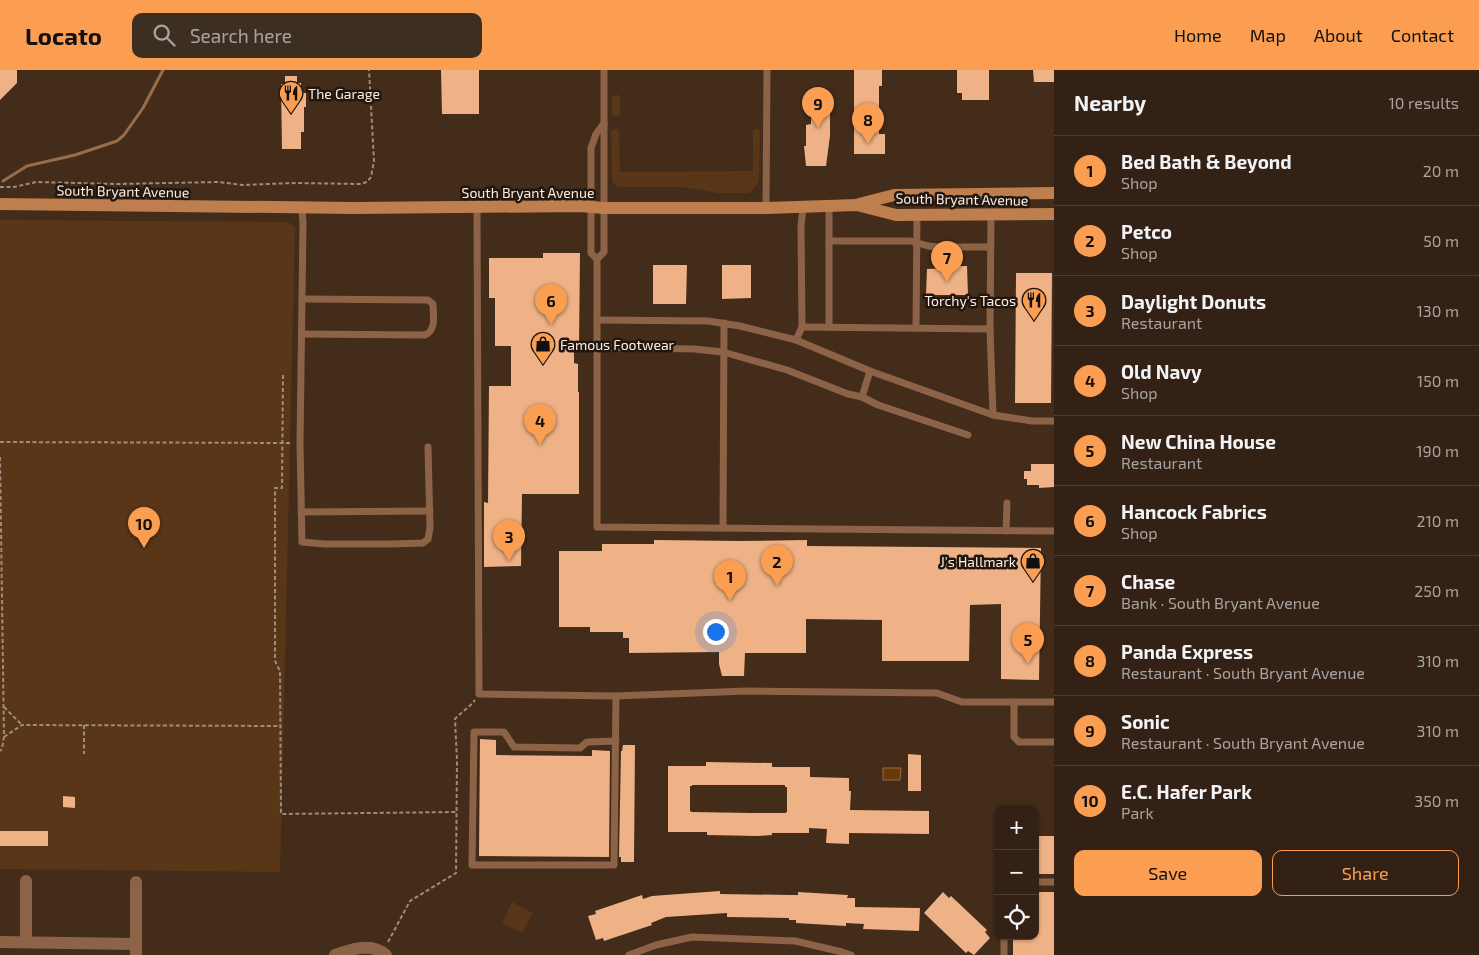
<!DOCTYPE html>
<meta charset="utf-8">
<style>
:root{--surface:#322114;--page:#3d2e22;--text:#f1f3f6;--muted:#a8a3a0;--line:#4d3e34;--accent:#fc9e52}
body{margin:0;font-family:"Exo 2",sans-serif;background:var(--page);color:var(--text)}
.controls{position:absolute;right:15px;bottom:15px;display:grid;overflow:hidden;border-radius:10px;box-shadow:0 1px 4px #0004}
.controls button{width:45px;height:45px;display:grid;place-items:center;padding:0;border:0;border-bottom:1px solid var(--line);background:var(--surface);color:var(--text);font:25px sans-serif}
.you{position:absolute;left:715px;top:561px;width:18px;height:18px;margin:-12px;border:4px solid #fff;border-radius:50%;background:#1a73e8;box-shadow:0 0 0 8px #1a73e833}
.badge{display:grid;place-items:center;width:32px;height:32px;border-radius:50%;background:var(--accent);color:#111;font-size:16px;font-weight:700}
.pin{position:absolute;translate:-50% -41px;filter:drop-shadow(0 1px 2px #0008)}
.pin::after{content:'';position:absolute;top:26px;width:18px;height:15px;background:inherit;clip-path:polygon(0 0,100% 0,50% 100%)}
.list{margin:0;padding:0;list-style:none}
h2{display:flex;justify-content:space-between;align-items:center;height:65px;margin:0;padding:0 20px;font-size:21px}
h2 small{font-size:16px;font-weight:400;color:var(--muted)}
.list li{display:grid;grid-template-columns:32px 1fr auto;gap:15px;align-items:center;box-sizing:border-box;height:70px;padding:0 20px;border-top:1px solid var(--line)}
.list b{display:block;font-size:19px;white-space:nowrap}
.list p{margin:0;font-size:16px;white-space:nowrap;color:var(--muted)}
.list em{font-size:16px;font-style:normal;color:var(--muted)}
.actions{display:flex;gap:10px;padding:15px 20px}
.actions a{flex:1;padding:11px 0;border:1px solid var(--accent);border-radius:10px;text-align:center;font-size:18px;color:var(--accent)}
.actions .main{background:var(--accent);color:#111}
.icon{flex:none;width:28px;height:28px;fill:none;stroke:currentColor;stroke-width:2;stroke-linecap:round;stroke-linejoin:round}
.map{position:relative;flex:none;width:1054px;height:885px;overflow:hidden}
header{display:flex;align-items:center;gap:30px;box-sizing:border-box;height:70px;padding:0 25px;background:var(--accent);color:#111}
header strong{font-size:24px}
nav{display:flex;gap:28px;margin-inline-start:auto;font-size:18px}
.search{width:350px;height:45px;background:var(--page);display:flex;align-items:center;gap:12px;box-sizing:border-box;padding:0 18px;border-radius:10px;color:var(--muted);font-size:19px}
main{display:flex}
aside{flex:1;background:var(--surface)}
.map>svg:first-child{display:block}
.green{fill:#5a3619}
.water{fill:#6b3807;stroke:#976e49}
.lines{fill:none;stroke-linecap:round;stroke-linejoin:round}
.stream{stroke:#976e49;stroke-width:3}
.building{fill:#eeb286;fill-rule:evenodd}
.path{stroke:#9f8c7d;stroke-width:2;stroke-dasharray:4 2.5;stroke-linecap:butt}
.service{stroke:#8c6346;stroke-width:7}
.minor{stroke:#8c6346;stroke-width:12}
.secondary{stroke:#be7e4d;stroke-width:12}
.labels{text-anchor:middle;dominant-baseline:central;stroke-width:5;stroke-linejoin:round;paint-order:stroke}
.poi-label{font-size:14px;fill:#fdede2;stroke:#21170f;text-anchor:start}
.street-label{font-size:14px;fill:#fdede2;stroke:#21170f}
</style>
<header>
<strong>Locato</strong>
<div class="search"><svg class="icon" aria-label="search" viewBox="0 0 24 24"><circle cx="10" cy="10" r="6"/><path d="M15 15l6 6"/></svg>Search here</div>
<nav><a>Home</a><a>Map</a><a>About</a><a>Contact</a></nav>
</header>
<main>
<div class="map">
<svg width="1054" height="885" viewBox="0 0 1054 885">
<rect width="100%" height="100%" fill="#432c1a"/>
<g class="green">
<path d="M615,25h3l2,2v17l-2,2h-4l-2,-2v-17z"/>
<path d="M614,59h4l1,2 1,41 133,-1v-40l2,-2h3l2,2 -1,50 -6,9 -5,3h-30l-35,-6h-65l-6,-6 -1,-50z"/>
<path d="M0,150l288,2 7,5 -15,645 -280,-3z"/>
<path d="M512,832l21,11 -11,20 -20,-10z"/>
</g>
<path class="water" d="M883,698h18l-1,12h-17z"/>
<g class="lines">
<path class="stream" d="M3,111l24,-15 48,-11 42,-14 7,-6 19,-27 20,-38"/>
</g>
<g class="building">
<path d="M0,0h17v13l-17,17z"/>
<path d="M441,0h38v44h-37z"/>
<path d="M854,0h28v16h-3v48h6v20h-31z"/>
<path d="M957,0h32v30h-27v-7h-5z"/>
<path d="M1033,0h21v12h-20z"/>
<path d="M285,6h12v7h4v10h5v14h-2v25h-3v17h-19l-1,-65h4z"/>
<path d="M830,28v38l-4,30h-20l-2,-20h2v-21l5,-1v-25z"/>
<path d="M543,183h37l-1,94 -5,-1v17l4,1v28h1v102h-57l-1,72 -37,1v-65l4,1 1,-117h22v-40h-16v-48h-6v-40h54z"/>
<path d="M653,195h34l-1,39h-33z"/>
<path d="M722,195h29v33l-29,1z"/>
<path d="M950,196h17l1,29h-42l1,-26 23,-1z"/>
<path d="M1016,203h36l-1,130h-36z"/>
<path d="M1031,394h23v23l-15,1v-3h-12v-6h-3v-8h7z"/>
<path d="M654,470l87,1 66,-1v6l234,2 -2,132 -38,-1v-75l-31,1 -1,56h-87v-41l-76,-1v34h-61l-1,23h-22l-3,-12v-12l-90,1v-15h-6v-6h-33v-5h-31v-76h43v-7h52z"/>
<path d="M480,669l16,1v15l96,1v-6l18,1 -1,106 -130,-1z"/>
<path d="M623,675h12l-1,117h-13v-5h-2l2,-106h1z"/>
<path d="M908,684l13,1v36h-13z"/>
<path d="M706,692l66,1v4h38v10l39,1v13h2l-1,19 79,1v23l-80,-1v11l-23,-1 1,-14 -18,-1v5h-37v2l-14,1 -51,-1v-3h-39v-66h38zM692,715h93v2h2v25l-2,1h-33l-60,-1 -2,-1v-25h2z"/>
<path d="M63,726l12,1v11l-12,-1z"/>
<rect x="0" y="761" width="48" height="15"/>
<rect x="1035" y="766" width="19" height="38"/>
<path d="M720,821v3l70,1h8v-3l50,3 -1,3h8v9l65,1 -1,23 -56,-2 1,-5 -18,-1v3l-50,-3v-3h-7v-2l-62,-1v-4l-61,4 -15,6 1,2 -48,16 -1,-3 -7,2 -8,-24 8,-2 -1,-3 47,-16 1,4 9,-3z"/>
<path d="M943,822l6,6 2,-2 36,34 -2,2 5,6 -16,17 -6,-4 -2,2 -42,-40z"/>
<path d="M1035,822h19v63h-41v-19h22z"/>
</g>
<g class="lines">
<g class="path">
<path d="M0,117h14l22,-5 81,2 102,-2 23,3 53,-2 66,1 6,-2 4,-5 3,-16 -5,-91"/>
<path d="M283,305l-1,113h-7v173l5,10 1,143 176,-2"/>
<path d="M0,372l290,1"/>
<path d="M0,387l4,280 -2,12 -2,2"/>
<path d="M4,637l18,18"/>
<path d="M84,655v29"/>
<path d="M4,667l18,-12 258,1"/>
<path d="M388,872l22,-41 46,-28 1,-113 -2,-41c6,-7 14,-11 20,-19"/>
</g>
<g class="service">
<path d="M604,0v182l-7,7v268l457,4"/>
<path d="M829,136v121"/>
<path d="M477,137l2,487 137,2 131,-5 190,2 25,9h92"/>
<path d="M302,138l1,16 -3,219 2,99 22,2h67l32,-1 5,-4 2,-11 -2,-81"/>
<path d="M766,138l1,-138"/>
<path d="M829,171h82l17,5 9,1h54"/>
<path d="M597,189l-6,-6v-105l5,-14 8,-11"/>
<path d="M597,250l111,1 32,5 56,14 74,31 123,44 39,6h22"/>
<path d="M802,257l188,2 3,86"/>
<path d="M916,258l1,-113"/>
<path d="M990,259l1,-115"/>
<path d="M302,264l123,1c12,-5 8,-21 8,-31l-5,-4 -126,-1"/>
<path d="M796,270l6,-13 -1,-101 2,-19"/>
<path d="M597,277l97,2 29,3 64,18 61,24 14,3 16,8 90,30"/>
<path d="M862,327l8,-26"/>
<path d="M301,442l129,-1"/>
<path d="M723,458l1,-205"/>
<path d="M1006,461l1,-28"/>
<path d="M1014,632v35l5,5h35"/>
<path d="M616,671l-29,1 -7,6 -66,-1 -10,-15h-30l-2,133h142l2,-169"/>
<path d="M1035,812h19"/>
<path d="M629,885l27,-10 36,-8 103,4 47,11 9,3"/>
<path d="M1004,885v-19"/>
</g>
<g class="minor">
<path d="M26,811v61"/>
<path d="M136,812v73"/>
<path d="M0,872l135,2"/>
<path d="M335,885c16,-6 37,-13 51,0"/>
</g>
<g class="secondary">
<path d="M0,134l354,4 226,-2 24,2h162l91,-3 39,10 158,-1"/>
<path d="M859,134l35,-9 160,-2"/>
</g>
</g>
<defs>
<g id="restaurant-pin" transform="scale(1.25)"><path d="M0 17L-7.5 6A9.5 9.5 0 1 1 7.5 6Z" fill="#fc9e52" stroke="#21170f"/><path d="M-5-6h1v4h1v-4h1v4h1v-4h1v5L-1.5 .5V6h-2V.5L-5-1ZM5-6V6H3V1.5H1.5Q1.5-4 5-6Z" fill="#111"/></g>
<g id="shop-pin" transform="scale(1.25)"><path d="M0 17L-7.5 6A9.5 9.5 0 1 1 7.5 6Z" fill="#fc9e52" stroke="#21170f"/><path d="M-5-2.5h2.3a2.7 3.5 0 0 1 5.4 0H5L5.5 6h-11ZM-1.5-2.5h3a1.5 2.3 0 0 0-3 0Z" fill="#111"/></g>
</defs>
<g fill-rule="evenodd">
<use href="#restaurant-pin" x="291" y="23"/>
<use href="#restaurant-pin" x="1034" y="230"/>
<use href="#shop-pin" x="543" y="274"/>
<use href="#shop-pin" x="1033" y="491"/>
</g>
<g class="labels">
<g class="poi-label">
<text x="308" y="23">The Garage</text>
<text x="1016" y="230" text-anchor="end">Torchy's Tacos</text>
<text x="560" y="274">Famous Footwear</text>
<text x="1016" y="491" text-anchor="end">J's Hallmark</text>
</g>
<g class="street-label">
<text transform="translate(123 121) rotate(1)">South Bryant Avenue</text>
<text x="528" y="122">South Bryant Avenue</text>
<text transform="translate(962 129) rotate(1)">South Bryant Avenue</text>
</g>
</g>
</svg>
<div class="controls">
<button>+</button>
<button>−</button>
<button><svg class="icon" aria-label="locate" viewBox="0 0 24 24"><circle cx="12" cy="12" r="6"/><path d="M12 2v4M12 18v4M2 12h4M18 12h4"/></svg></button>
</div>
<div class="you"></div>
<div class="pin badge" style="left:730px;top:531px">1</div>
<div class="pin badge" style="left:777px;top:516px">2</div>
<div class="pin badge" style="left:509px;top:491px">3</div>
<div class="pin badge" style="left:540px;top:375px">4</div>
<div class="pin badge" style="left:1028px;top:594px">5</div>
<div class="pin badge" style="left:551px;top:255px">6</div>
<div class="pin badge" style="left:947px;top:212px">7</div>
<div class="pin badge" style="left:868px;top:74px">8</div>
<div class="pin badge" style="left:818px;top:58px">9</div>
<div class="pin badge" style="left:144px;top:478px">10</div>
</div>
<aside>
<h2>Nearby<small>10 results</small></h2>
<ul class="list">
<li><span class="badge">1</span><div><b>Bed Bath &amp; Beyond</b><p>Shop</p></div><em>20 m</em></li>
<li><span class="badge">2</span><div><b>Petco</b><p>Shop</p></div><em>50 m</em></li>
<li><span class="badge">3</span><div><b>Daylight Donuts</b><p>Restaurant</p></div><em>130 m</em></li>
<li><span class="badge">4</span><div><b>Old Navy</b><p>Shop</p></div><em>150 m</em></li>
<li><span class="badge">5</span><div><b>New China House</b><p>Restaurant</p></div><em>190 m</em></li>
<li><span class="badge">6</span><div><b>Hancock Fabrics</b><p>Shop</p></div><em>210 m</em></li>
<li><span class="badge">7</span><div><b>Chase</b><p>Bank · South Bryant Avenue</p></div><em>250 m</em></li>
<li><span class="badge">8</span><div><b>Panda Express</b><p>Restaurant · South Bryant Avenue</p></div><em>310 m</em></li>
<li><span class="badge">9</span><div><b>Sonic</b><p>Restaurant · South Bryant Avenue</p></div><em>310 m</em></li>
<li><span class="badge">10</span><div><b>E.C. Hafer Park</b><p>Park</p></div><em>350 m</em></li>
</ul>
<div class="actions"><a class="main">Save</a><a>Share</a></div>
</aside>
</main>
